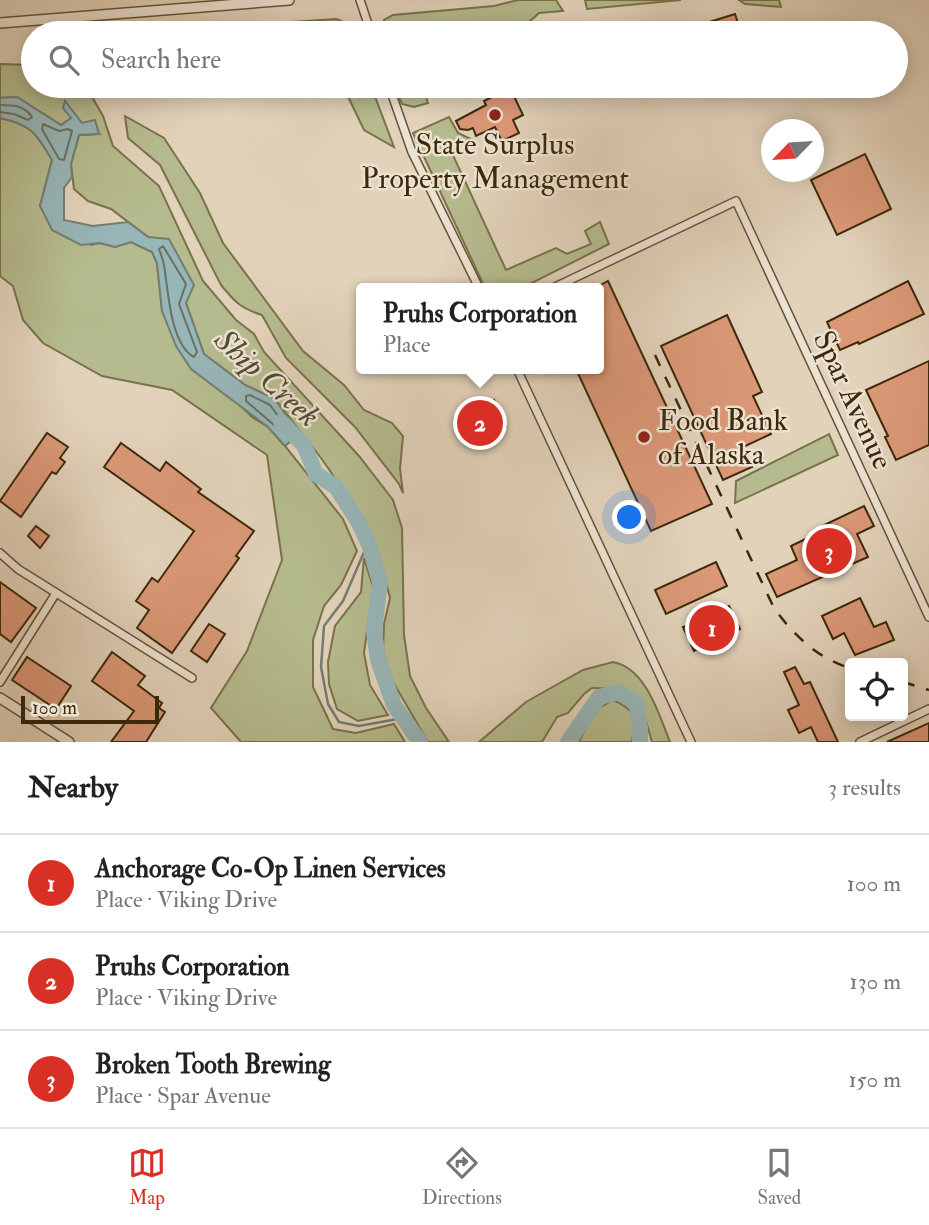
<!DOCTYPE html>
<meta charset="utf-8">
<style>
:root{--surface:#fff;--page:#f6f6f6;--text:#222;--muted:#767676;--line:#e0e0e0;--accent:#d93025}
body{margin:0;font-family:"IM FELL Double Pica",serif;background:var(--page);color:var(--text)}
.controls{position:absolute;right:21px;bottom:21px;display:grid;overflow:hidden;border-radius:7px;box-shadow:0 4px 18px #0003}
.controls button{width:63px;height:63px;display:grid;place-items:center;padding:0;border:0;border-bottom:2px solid var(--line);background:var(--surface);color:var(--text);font:35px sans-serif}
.compass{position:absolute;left:761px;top:119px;width:63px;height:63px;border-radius:50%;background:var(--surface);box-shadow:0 4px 18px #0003;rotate:245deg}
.scale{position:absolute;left:21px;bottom:18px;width:138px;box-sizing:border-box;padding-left:7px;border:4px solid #3e290a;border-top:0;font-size:19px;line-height:24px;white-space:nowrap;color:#3e290a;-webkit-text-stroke:5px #ece2d2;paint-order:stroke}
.you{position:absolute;left:630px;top:518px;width:24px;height:24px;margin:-18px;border:5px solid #fff;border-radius:50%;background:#1a73e8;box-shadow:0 0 0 10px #1a73e833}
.badge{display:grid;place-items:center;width:46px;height:46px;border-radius:50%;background:var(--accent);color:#fff;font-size:23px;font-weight:700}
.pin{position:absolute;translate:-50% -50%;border:4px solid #fff;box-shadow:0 2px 7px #0006}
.popup{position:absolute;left:356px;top:283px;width:248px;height:91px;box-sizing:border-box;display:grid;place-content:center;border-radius:7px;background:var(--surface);filter:drop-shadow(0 2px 5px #0005);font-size:23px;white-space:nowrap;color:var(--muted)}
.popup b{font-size:26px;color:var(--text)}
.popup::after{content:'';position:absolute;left:50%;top:100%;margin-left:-14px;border:14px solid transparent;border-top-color:var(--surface)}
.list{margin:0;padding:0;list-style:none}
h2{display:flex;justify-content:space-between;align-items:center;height:91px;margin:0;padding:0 28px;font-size:30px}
h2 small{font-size:23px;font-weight:400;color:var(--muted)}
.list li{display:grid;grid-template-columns:46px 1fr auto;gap:21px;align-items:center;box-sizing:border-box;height:98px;padding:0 28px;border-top:2px solid var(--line)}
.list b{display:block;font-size:26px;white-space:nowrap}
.list p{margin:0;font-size:23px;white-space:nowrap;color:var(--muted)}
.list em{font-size:23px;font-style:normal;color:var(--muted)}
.icon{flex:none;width:38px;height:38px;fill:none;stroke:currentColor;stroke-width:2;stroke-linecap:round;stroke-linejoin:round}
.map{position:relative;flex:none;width:929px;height:742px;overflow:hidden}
.search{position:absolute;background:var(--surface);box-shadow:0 4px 18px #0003;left:21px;right:21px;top:21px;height:77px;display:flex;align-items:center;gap:18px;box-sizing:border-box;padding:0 24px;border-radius:38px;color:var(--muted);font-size:26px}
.sheet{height:385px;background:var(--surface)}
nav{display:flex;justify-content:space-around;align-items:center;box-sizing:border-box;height:98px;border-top:2px solid var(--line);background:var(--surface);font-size:19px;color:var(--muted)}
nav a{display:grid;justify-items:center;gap:4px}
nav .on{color:var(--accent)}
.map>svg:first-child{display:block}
.green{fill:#b5bb8e;stroke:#7a724c;stroke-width:2}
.water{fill:#97b6b8;stroke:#737e72;stroke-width:2}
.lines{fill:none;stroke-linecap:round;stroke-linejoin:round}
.shore{stroke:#6a7061;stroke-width:2}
.stream{stroke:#737e72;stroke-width:2.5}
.river{stroke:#97b6b8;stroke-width:16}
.building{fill:#db9877;stroke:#3e290a;stroke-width:2}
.minor-casing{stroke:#675336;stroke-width:10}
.tertiary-casing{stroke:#675336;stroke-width:12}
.minor{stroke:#ece2d2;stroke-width:7}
.tertiary{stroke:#ece2d2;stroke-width:9}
.rail{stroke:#3e290a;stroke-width:2.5;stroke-dasharray:12 12;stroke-linecap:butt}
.poi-dot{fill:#8f2418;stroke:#ece2d2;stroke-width:2.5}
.labels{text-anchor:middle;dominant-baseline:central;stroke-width:5;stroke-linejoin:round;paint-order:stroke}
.poi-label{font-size:30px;fill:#3e290a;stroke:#ece2d2}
.street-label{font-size:30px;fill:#3e290a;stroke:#ece2d2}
.water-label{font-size:32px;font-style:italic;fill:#544c36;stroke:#ece2d2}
</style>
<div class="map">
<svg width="929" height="742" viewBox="0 0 929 742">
<rect width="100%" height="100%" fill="#e2d2ba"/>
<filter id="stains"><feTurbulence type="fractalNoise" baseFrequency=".00286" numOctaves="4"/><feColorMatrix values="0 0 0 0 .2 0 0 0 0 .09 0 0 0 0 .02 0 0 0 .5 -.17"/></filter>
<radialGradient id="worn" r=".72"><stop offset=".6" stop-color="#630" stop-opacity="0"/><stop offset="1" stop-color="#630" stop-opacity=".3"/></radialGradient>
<g class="green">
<path d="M518,0h38l7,11 -24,2 -12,11 -36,4 -17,5h-85l-5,-13 9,-5 101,-9z"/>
<path d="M585,0h96l-94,9z"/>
<path d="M739,0h40l2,7 -36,-3z"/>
<path d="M336,19l15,6 2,8h-166l12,-5z"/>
<path d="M0,64l33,1v21l54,2 16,28 10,30 46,40 44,95 33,39 18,14 10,18 95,104 34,44 9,28 2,107 6,41 16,32 23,34h-21l-35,-60 -10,-29 1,-29 6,-26 -11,-43 -21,-44 -37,-53 -46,-59 -30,-14 -41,-31 -18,-51 -38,-66 -37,-28 -23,-8 -14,-12 -3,-25 8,-29 20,-1 -27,-16 -11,7 -44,-28 -17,1z"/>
<path d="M343,86h28l23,61 -30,-17z"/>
<path d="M401,86h21l6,17 -14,4 -12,-3 -7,-16z"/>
<path d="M125,116l39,22 36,55 23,50 80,108 41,34 20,25 28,13 11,13 -3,33 3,24 -4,-9 -44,-57 -69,-69 -24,-43c-22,-7 -27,-13 -41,-30l-61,-120 -32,-27z"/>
<path d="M449,117l9,16 13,6 -20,12 55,119 50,-22 11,6 24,-10 -6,-13 15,-9 9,22 -87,44h-37l-72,-155z"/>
<path d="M0,118c32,7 36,15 52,42l-12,46 51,39 9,-2 15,4 16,-5 21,10 5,11 5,48 77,93 13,13 16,10 17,19 58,73 14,32 -16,34 -17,21 -11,34v47l20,42 23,4 38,-9 11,18h-164l-30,-34 36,-57 35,-91 -15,-105 -95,-65 -70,-14 -59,-33 -20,-23 -10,-34 -13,-10z"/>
<path d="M829,434l9,21 -103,48 1,-22z"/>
<path d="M364,558l9,29 -9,66 6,32 18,30 -30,6 -21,-12 -8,-25 -1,-22 7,-36 26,-34z"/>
<path d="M613,662c33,6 46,53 57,80h-18l-10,-35 -9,-12 -13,-6 -28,-1 -8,6 -16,19 -11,4 -15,25h-63l47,-40 57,-32z"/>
<path d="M613,700c25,11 22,17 19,42h-53l15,-31z"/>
</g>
<path class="water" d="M17,97l44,28 10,-7 -8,-10 2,-7 17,22 13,-3 4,14 -20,1 -8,29 1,13 -8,11v32l29,6 35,-4 20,15 21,2 25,46 -8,18 18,51 41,31 30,14 24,35 -14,12 -17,-19 -77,-58 -15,-23 -14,-35 -5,-48 -5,-11 -21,-10 -16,5 -15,-4 -19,2 -29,-15 -12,-24 12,-46c-16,-27 -20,-35 -52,-42v-20z"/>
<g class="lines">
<g class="shore">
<path d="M0,105c12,0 24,0 32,12l-4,3 -14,-6 -14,-2"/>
<path d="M43,124l16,7 9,-2 4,2 -8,29 -5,-1 -17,-30z"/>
<path d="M163,246l23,38 -7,20 18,48 -3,5c-24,-13 -26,-68 -30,-92 -1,-6 -3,-10 -5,-16z"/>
<path d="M250,395l20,10 15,20 -1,4 -4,1 -34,-29v-5z"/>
</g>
<path class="stream" d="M368,543l-25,58 -19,25 -3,41 7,37 11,18 20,4 44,-8"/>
<g class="river">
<path d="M281,422l23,23 12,29 20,13 23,36 11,24 10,35 -6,49 4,29 16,45 26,37"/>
<path d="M568,742l31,-45 20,-5 17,11 4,24v15"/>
</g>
</g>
<g class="building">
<path d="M735,14l6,19h-35l-3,-9z"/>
<path d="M510,88l13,27 -10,5 6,13 -17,8 -7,-14 -19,9 -3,-8 -5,2 -8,-1 -4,-8 30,-16 -2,-4z"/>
<path d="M865,154l26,55 -54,26 -26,-55z"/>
<path d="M608,281l104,223 -61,27 -75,-162h23v-83z"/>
<path d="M908,281l16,33 -65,30 -1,-2 -18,8 -13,-28z"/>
<path d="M727,315l35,77 -9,4 18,38 -28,13 9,20 -29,13 -62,-134z"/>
<path d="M929,361v84l-33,15 -11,-23 3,-1 -22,-46z"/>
<path d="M494,400l12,27 -40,18 -12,-26z"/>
<path d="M47,433l21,14 -8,11 5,4 -9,12 -4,-2 -31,45 -21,-16z"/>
<path d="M121,443l39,28 6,-9 35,27 -3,3 56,39 -18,25 3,2 -67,95 -35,-25 12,-18 -13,-9 16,-23 6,4 36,-51 -90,-64z"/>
<path d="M864,506l10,20 -17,8 11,23 -91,40 -11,-23 31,-14 -6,-14 25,-12 -2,-4z"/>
<path d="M36,526l13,10 -9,12 -12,-12z"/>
<path d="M716,562l11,24 -61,28 -11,-24z"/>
<path d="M0,582l36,26 -25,34 -11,-8z"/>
<path d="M860,598l14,29 12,-5 8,18 -39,15 -11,-22 -11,6 -11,-23z"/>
<path d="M729,606l11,23 -46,22 -11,-24 9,-3 -2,-5 19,-9 2,4z"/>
<path d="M209,624l16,10 -18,28 -16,-11z"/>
<path d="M112,652l33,24 -7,9 24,18 -3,5 6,4 -19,30h-35l23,-31 -42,-30z"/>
<path d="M27,657l44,29 -15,23 -44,-29z"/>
<path d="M795,667l9,17 6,-2 28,60h-20l-7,-15 -12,6 -11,-23 11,-5 -15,-33z"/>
<path d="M929,723v19h-42z"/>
</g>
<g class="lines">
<g class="minor-casing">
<g id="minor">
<path d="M360,0l11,33"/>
<path d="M389,86l23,66 67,136"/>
<path d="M553,288l183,-87 193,416"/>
<path d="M517,369l174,373"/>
<path d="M0,553l18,16 174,109"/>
<path d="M0,682l56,-89"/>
<path d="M860,742l69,-33"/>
</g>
</g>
<g class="tertiary-casing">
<g id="tertiary">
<path d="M0,23l289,-23"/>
<path d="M0,698l69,44"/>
</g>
</g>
<use href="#minor" class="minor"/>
<use href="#tertiary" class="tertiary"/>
<g class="rail">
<path d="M655,355l118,251c18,27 45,53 77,62"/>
<path d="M903,682l26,8"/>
</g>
</g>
<g class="poi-dot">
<circle cx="495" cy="115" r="7"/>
<circle cx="644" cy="437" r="7"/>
</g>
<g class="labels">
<g class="poi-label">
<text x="495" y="144">State Surplus<tspan x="495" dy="34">Property Management</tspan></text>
<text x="658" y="420" text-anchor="start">Food Bank<tspan x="658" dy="34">of Alaska</tspan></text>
</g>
<g class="street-label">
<text transform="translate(853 400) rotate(65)">Spar Avenue</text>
</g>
<g class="water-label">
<text transform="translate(267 378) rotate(42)">Ship Creek</text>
</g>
</g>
<rect width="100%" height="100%" filter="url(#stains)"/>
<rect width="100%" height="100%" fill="url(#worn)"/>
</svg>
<div class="controls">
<button><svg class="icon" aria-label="locate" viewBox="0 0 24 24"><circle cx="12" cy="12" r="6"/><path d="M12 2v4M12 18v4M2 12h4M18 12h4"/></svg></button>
</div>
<svg class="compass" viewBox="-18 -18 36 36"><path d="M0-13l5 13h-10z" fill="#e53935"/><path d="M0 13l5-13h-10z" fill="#767676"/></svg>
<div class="scale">100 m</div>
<div class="you"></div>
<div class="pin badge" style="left:712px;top:628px">1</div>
<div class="pin badge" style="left:480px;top:423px">2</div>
<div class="popup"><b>Pruhs Corporation</b>Place</div>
<div class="pin badge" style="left:829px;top:551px">3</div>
<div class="search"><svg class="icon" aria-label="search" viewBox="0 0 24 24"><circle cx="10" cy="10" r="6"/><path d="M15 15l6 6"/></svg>Search here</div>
</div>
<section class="sheet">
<h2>Nearby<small>3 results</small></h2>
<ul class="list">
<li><span class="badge">1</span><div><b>Anchorage Co-Op Linen Services</b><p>Place · Viking Drive</p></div><em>100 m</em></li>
<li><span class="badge">2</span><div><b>Pruhs Corporation</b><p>Place · Viking Drive</p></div><em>130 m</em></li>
<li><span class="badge">3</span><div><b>Broken Tooth Brewing</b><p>Place · Spar Avenue</p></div><em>150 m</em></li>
</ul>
</section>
<nav>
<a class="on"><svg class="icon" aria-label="map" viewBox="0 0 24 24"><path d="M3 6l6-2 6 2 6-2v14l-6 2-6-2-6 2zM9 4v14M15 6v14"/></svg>Map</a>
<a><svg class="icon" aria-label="directions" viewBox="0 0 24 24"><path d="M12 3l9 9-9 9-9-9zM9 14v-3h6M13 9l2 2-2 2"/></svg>Directions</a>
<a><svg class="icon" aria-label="saved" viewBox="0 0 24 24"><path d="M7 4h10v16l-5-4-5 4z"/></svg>Saved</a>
</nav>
